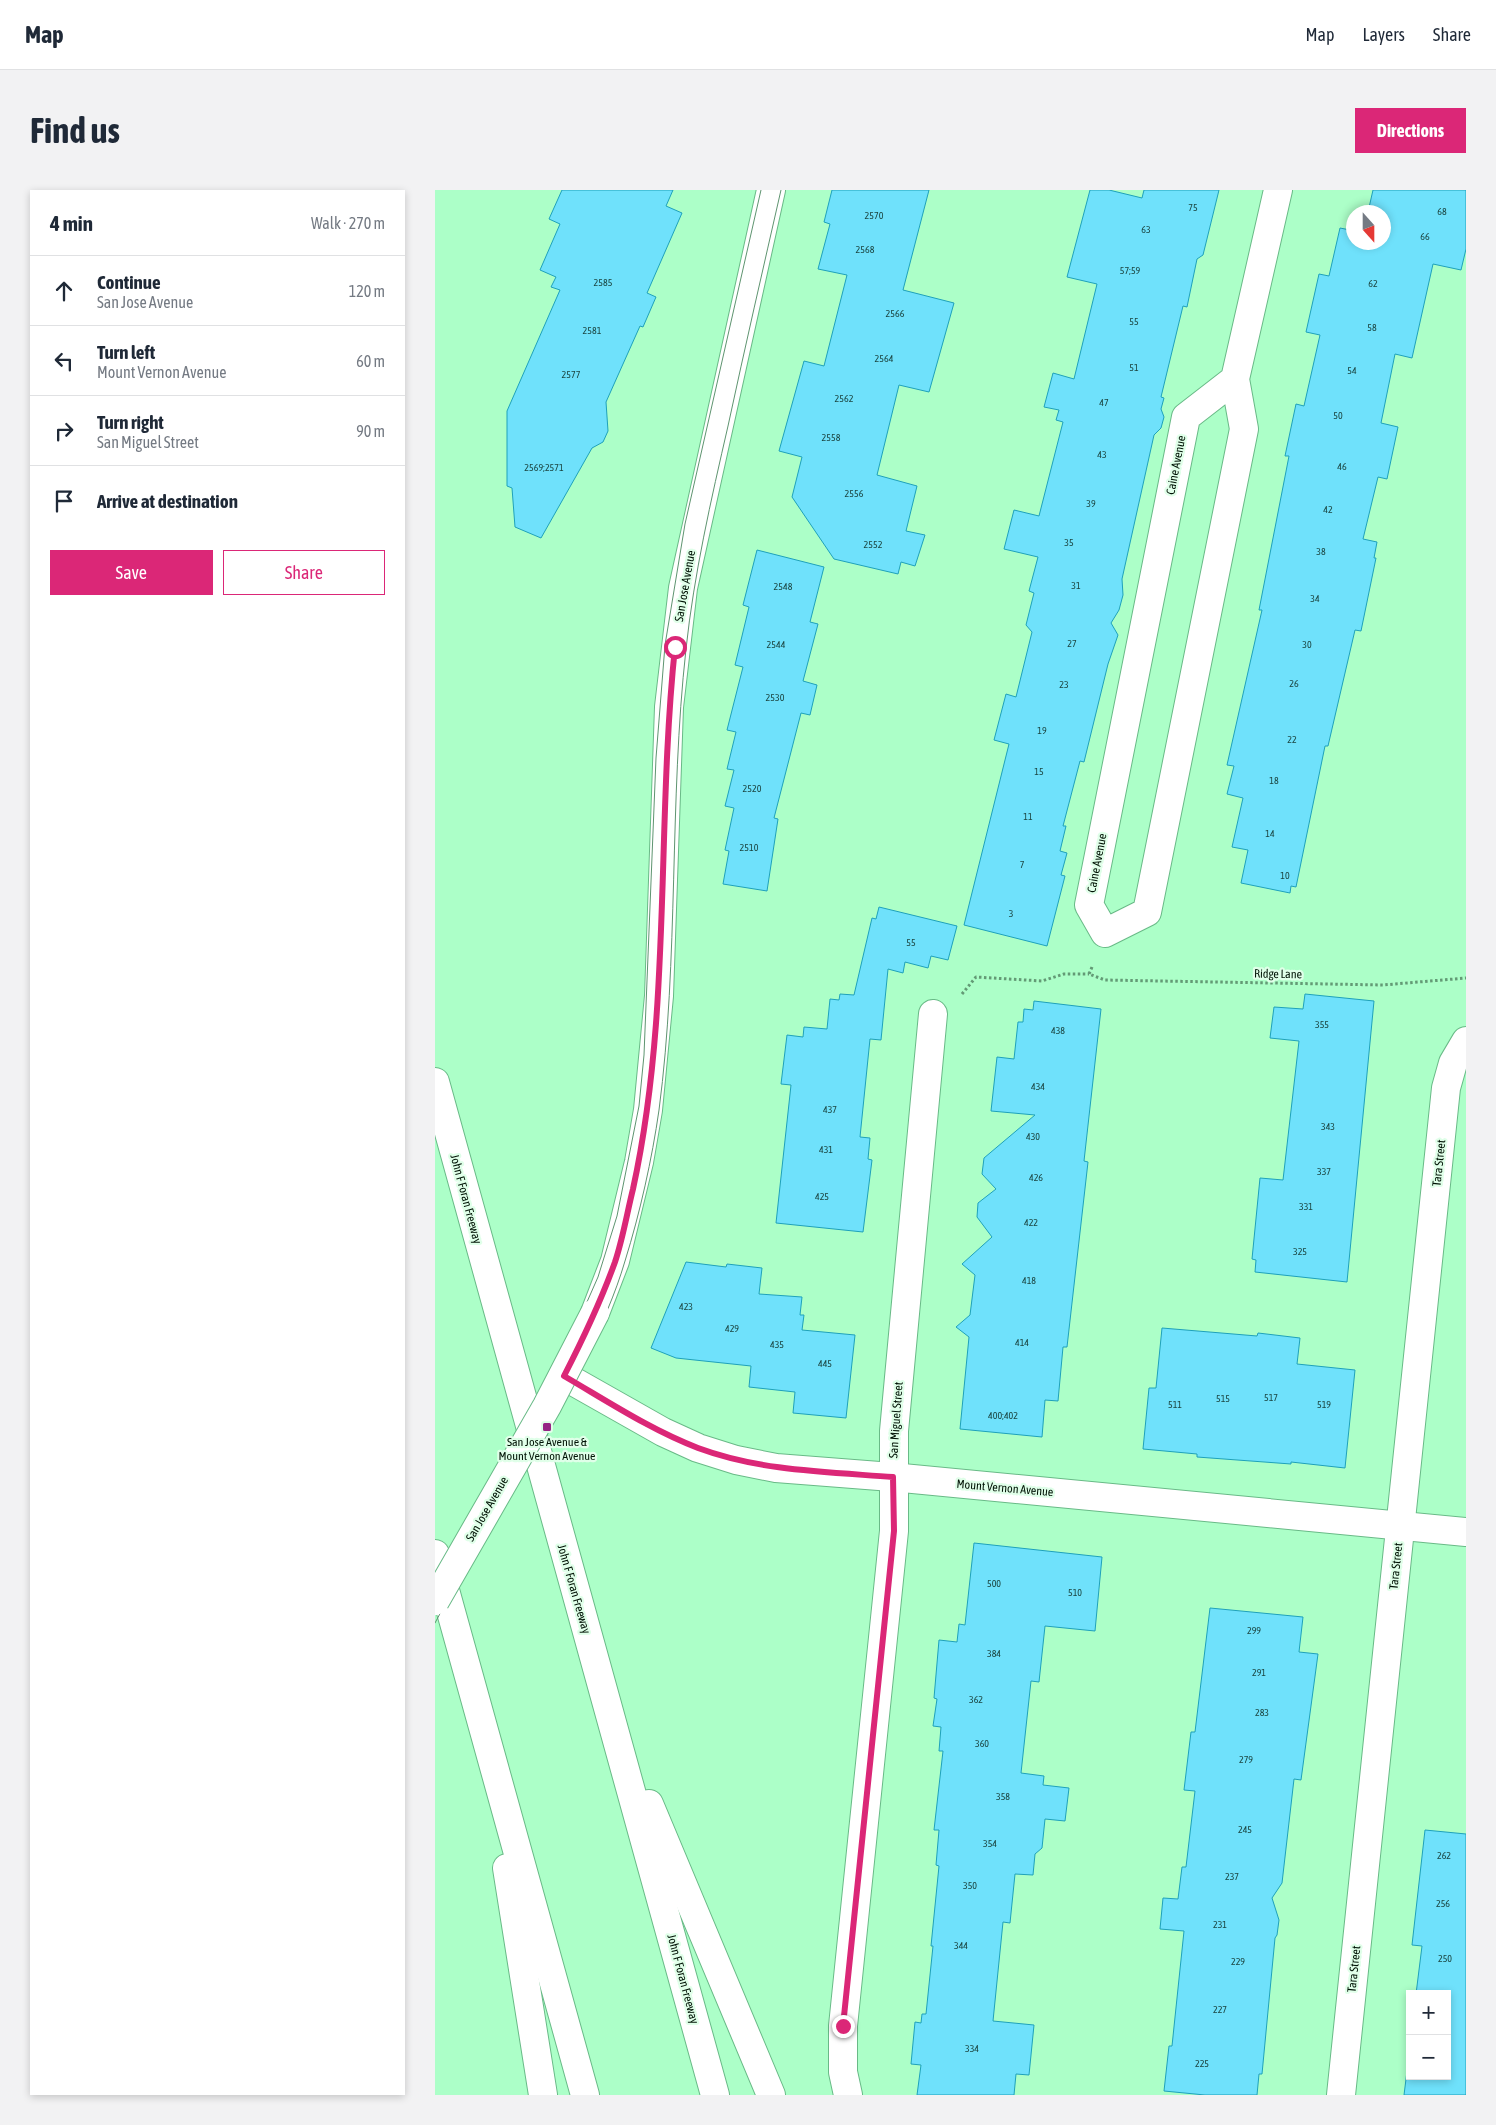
<!DOCTYPE html>
<meta charset="utf-8">
<style>
:root{--surface:#fff;--page:#f2f2f3;--text:#1f2937;--muted:#747a83;--line:#e0e1e3;--accent:#db2777}
body{margin:0;font-family:"Asap Condensed",sans-serif;background:var(--page);color:var(--text)}
.controls{position:absolute;right:15px;bottom:15px;display:grid;overflow:hidden;border-radius:0px;box-shadow:0 2px 8px #0003}
.controls button{width:45px;height:45px;display:grid;place-items:center;padding:0;border:0;border-bottom:1px solid var(--line);background:var(--surface);color:var(--text);font:25px sans-serif}
.compass{position:absolute;left:911px;top:15px;width:45px;height:45px;border-radius:50%;background:var(--surface);box-shadow:0 2px 8px #0003;rotate:159deg}
.stop{position:absolute;width:15px;height:15px;margin:-11px;border:4px solid #db2777;border-radius:50%;background:#fff}
.stop.end{background:#db2777;border-color:#fff;box-shadow:0 1px 5px #0008}
.list{margin:0;padding:0;list-style:none}
h2{display:flex;justify-content:space-between;align-items:center;height:65px;margin:0;padding:0 20px;font-size:21px}
h2 small{font-size:16px;font-weight:400;color:var(--muted)}
.list li{display:grid;grid-template-columns:32px 1fr auto;gap:15px;align-items:center;box-sizing:border-box;height:70px;padding:0 20px;border-top:1px solid var(--line)}
.list b{display:block;font-size:19px;white-space:nowrap}
.list p{margin:0;font-size:16px;white-space:nowrap;color:var(--muted)}
.list em{font-size:16px;font-style:normal;color:var(--muted)}
.actions{display:flex;gap:10px;padding:15px 20px}
.actions a{flex:1;padding:11px 0;border:1px solid var(--accent);border-radius:0px;text-align:center;font-size:18px;color:var(--accent)}
.actions .main{background:var(--accent);color:#fff}
.icon{flex:none;width:28px;height:28px;fill:none;stroke:currentColor;stroke-width:2;stroke-linecap:round;stroke-linejoin:round}
.map{position:relative;flex:none;width:1031px;height:1905px;overflow:hidden;border-radius:0px}
header{display:flex;align-items:center;gap:30px;box-sizing:border-box;height:70px;padding:0 25px;background:var(--surface);border-bottom:1px solid var(--line)}
header strong{font-size:24px}
nav{display:flex;gap:28px;margin-inline-start:auto;font-size:18px}
.intro{display:flex;align-items:center;justify-content:space-between;box-sizing:border-box;height:120px;padding:0 30px}
h1{margin:0;font-size:35px}
.button{padding:12px 22px;border-radius:0px;background:var(--accent);color:#fff;font-size:18px;font-weight:700}
main{display:flex;gap:30px;padding:0 30px}
aside{flex:1;background:var(--surface);border-radius:0px;box-shadow:0 2px 8px #0003}
.map>svg:first-child{display:block}
.building{fill:#6fe1fb;stroke:#1fa1ba}
.lines{fill:none;stroke-linecap:round;stroke-linejoin:round}
.minor-casing{stroke:#69ba87;stroke-width:30}
.secondary-casing{stroke:#69ba87;stroke-width:30}
.motorway-casing{stroke:#69ba87;stroke-width:30}
.path{stroke:#639a75;stroke-width:3;stroke-dasharray:2.5 2.5;stroke-linecap:butt}
.minor{stroke:#fff;stroke-width:28}
.secondary{stroke:#fff;stroke-width:28}
.motorway{stroke:#fff;stroke-width:28}
.tram{stroke:#5e9470;stroke-width:1}
.secondary-bridge-casing{stroke:#69ba87;stroke-width:30;stroke-linecap:butt}
.secondary-bridge{stroke:#fff;stroke-width:28}
.route{stroke:#db2777;stroke-width:6}
.poi-dot{fill:#952584;stroke:#e0ffe9;stroke-width:2}
.labels{text-anchor:middle;dominant-baseline:central;stroke-width:4.5;stroke-linejoin:round;paint-order:stroke}
.number-label{font-size:10px;fill:#1c4642}
.street-label{font-size:12px;fill:#001305;stroke:#e0ffe9}
.poi-label{font-size:12px;fill:#001305;stroke:#e0ffe9}
</style>
<header>
<strong>Map</strong>
<nav><a>Map</a><a>Layers</a><a>Share</a></nav>
</header>
<div class="intro"><h1>Find us</h1><a class="button">Directions</a></div>
<main>
<aside>
<h2>4 min<small>Walk · 270 m</small></h2>
<ul class="list">
<li><svg class="icon" aria-label="ahead" viewBox="0 0 24 24"><path d="M12 20V5M6 11l6-6 6 6"/></svg><div><b>Continue</b><p>San Jose Avenue</p></div><em>120 m</em></li>
<li><svg class="icon" aria-label="left" viewBox="0 0 24 24"><path d="M17 20v-9H6M10 6l-5 5 5 5"/></svg><div><b>Turn left</b><p>Mount Vernon Avenue</p></div><em>60 m</em></li>
<li><svg class="icon" aria-label="right" viewBox="0 0 24 24"><path d="M7 20v-9h11M14 6l5 5-5 5"/></svg><div><b>Turn right</b><p>San Miguel Street</p></div><em>90 m</em></li>
<li><svg class="icon" aria-label="arrive" viewBox="0 0 24 24"><path d="M6 21V4h12l-3 4 3 4H6"/></svg><div><b>Arrive at destination</b></div></li>
</ul>
<div class="actions"><a class="main">Save</a><a>Share</a></div>
</aside>
<div class="map">
<svg width="1031" height="1905" viewBox="0 0 1031 1905">
<rect width="100%" height="100%" fill="#acffc8"/>
<g class="building">
<path d="M127,0h111l-7,16 16,7 -35,80 9,4 -13,30 -3,-1 -34,76 2,29 -5,11 -11,6 -51,90 -26,-11 -3,-39 -5,-2v-75l53,-121 -9,-3 5,-10 -16,-7 20,-46 -11,-5z"/>
<path d="M397,0h97l-26,100 51,13 -25,89 -30,-7 -22,90 40,11 -11,45 19,4 -10,31 -14,-4 -3,12 -64,-15 -42,-62 10,-40 -23,-6 25,-90 20,5 23,-91 -29,-6 12,-45 -6,-2z"/>
<path d="M655,0h19l33,8 2,-8h75l-16,65 -6,4 -10,48 -4,-1 -22,91 3,1 -3,11 3,8 -3,11 -7,7 -32,144 1,16 -4,15 -8,13 7,12 -10,29 -24,98 -4,-1 -17,65h3l-6,25 7,2 -6,22 4,1 -18,70 -83,-21 45,-181 -15,-4 12,-46 10,3 16,-65 -6,-7 8,-32 -5,-2 9,-34 -34,-8 10,-39 25,6 24,-94 -7,-2 3,-10 -15,-3 9,-34 21,6 23,-95 -30,-7z"/>
<path d="M938,0h93v59l-5,21 -28,-6 -21,94 -17,-4 -14,69 17,4 -11,52 -9,-2 -15,62 14,3 -3,16h2l-15,73 -6,-1 -27,116h-3l-29,141 -5,-1 -1,7 -49,-10 7,-33 -16,-3 11,-49 -16,-4 7,-28 -7,-1 35,-155h-3l30,-154h-4l11,-52 8,2 16,-71 -14,-3 13,-58 10,2 11,-48 10,2 3,-17v29h30v-30h-15z"/>
<path d="M322,360l67,17 -14,55 8,2 -15,57 14,4 -7,30 -9,-2 -27,105 4,1 -11,72 -44,-7 6,-33 -4,-1 9,-42 -9,-2 9,-36 -7,-1 9,-37 -9,-2 16,-63 -8,-2 14,-58 -6,-2z"/>
<path d="M444,717l78,19 -9,34 -17,-4 -3,12 -23,-6 -2,11 -15,-4 -7,71 -11,-1 -10,98 10,1 -2,21 4,1 -9,72 -87,-9 15,-138 -10,-1 6,-49 16,2 1,-10 23,2 3,-30 9,1 1,-6 14,1 18,-77 4,1z"/>
<path d="M870,804l69,7 -27,281 -92,-10 1,-12 -4,-1 8,-81 23,2 16,-139 -29,-3 4,-31 29,2z"/>
<path d="M599,811l67,8 -17,152 4,1 -21,185h-4l-5,54 -13,-1 -3,37 -82,-8 9,-92 -13,-10 14,-12 5,-40 -13,-11 30,-27 -15,-20 1,-14 18,-14 -14,-15 2,-16 51,-43 -44,-4 6,-54 17,2 4,-37h5l1,-13 9,1z"/>
<path d="M251,1072l40,5 1,-3 35,4 -3,26 43,3 -2,18h4l-2,15 53,5 -9,83 -53,-5 2,-21 -46,-5 2,-21 -75,-8 -25,-10z"/>
<path d="M727,1138l95,8 1,-3 42,5 -3,26 58,6 -10,98 -54,-6v2l-94,-7v-3l-54,-5 6,-61h7z"/>
<path d="M539,1353l128,14 -7,74 -50,-5 -6,56 -8,-1 -10,92 23,3 -1,9 26,3 -4,33 -20,-2 -3,29 -7,6 -2,21 -18,-1 -5,49 -7,-1 -10,99 41,4 -5,50 -13,-1 -2,21h-97l4,-30 -10,-1 4,-42 6,1 1,-9h4l7,-68h-2l8,-80 -3,-1 3,-35h-5l9,-79h-4l2,-24 -8,-1 4,-27 -3,-1 5,-58 18,2 2,-18 6,1z"/>
<path d="M775,1418l93,9 -4,35 19,2 -17,126 -7,-1 -12,104 -10,15 7,22 -2,15 -2,3 -13,136h-3l-2,21h-52l-41,-4 5,-45h3l12,-115 -24,-2 3,-31 15,1 4,-32h4l9,-76 -11,-1 7,-58h4z"/>
<path d="M990,1640l41,4v261h-62l6,-48v29h37v-82h-31l6,-48 -10,-1z"/>
</g>
<g class="lines">
<g class="minor-casing">
<g id="minor">
<path d="M800,189l-49,38 -97,488 16,28 42,-21 97,-483 -9,-50 43,-189"/>
<path d="M129,1186l99,56 35,16 38,12 40,8 116,9 574,55"/>
<path d="M413,1905l-5,-23v-46l51,-495v-100l39,-417"/>
<path d="M906,1905l105,-1007 7,-25 13,-22"/>
</g>
</g>
<g class="secondary-casing">
<path id="secondary" d="M160,1123l20,-52 24,-99 9,-52 11,-114 10,-289 14,-119 88,-398"/>
</g>
<g class="motorway-casing">
<g id="motorway">
<path d="M0,892l280,1013"/>
<path d="M0,1364l150,541"/>
<path d="M214,1614l122,291"/>
<path d="M72,1678l36,227"/>
</g>
</g>
<g class="path">
<path d="M657,777l-3,7 16,6 278,5 83,-7"/>
<path d="M527,804l14,-17 66,4 22,-7h25"/>
</g>
<use href="#minor" class="minor"/>
<use href="#secondary" class="secondary"/>
<use href="#motorway" class="motorway"/>
<g class="tram">
<path d="M0,1389l103,-177 34,-66 26,-59 19,-61 22,-110 5,-51 12,-297 9,-113 20,-121 76,-334"/>
<path d="M0,1433l17,-32c28,-49 56,-97 84,-146 34,-59 70,-119 89,-184 15,-48 27,-102 34,-151 20,-152 10,-308 27,-461 8,-75 25,-149 42,-223 17,-79 35,-157 53,-236"/>
</g>
<g class="secondary-bridge-casing">
<path id="secondary-bridge" d="M0,1411l112,-195 48,-93"/>
</g>
<use href="#secondary-bridge" class="secondary-bridge"/>
</g>
<g class="lines">
<path class="route" d="M240,457c-19,181 -3,364 -42,542 -6,24 -10,49 -18,73 -14,39 -32,77 -51,114 43,25 87,54 134,72 62,23 129,24 195,29l1,54 -51,495"/>
</g>
<rect class="poi-dot" x="107" y="1232" width="10" height="10" rx="2.5"/>
<g class="labels">
<g class="number-label">
<text x="758" y="17">75</text>
<text x="1007" y="21">68</text>
<text x="439" y="25">2570</text>
<text x="711" y="39">63</text>
<text x="990" y="46">66</text>
<text x="430" y="59">2568</text>
<text x="695" y="80">57;59</text>
<text x="168" y="92">2585</text>
<text x="938" y="93">62</text>
<text x="460" y="123">2566</text>
<text x="699" y="131">55</text>
<text x="937" y="137">58</text>
<text x="157" y="140">2581</text>
<text x="449" y="168">2564</text>
<text x="699" y="177">51</text>
<text x="917" y="180">54</text>
<text x="136" y="184">2577</text>
<text x="409" y="208">2562</text>
<text x="669" y="212">47</text>
<text x="903" y="225">50</text>
<text x="396" y="247">2558</text>
<text x="667" y="264">43</text>
<text x="907" y="276">46</text>
<text x="109" y="277">2569;2571</text>
<text x="419" y="303">2556</text>
<text x="656" y="313">39</text>
<text x="893" y="319">42</text>
<text x="634" y="352">35</text>
<text x="438" y="354">2552</text>
<text x="886" y="361">38</text>
<text x="641" y="395">31</text>
<text x="348" y="396">2548</text>
<text x="880" y="408">34</text>
<text x="637" y="453">27</text>
<text x="341" y="454">2544</text>
<text x="872" y="454">30</text>
<text x="859" y="493">26</text>
<text x="629" y="494">23</text>
<text x="340" y="507">2530</text>
<text x="607" y="540">19</text>
<text x="857" y="549">22</text>
<text x="604" y="581">15</text>
<text x="839" y="590">18</text>
<text x="317" y="598">2520</text>
<text x="593" y="626">11</text>
<text x="835" y="643">14</text>
<text x="314" y="657">2510</text>
<text x="587" y="674">7</text>
<text x="850" y="685">10</text>
<text x="576" y="723">3</text>
<text x="476" y="752">55</text>
<text x="887" y="834">355</text>
<text x="623" y="840">438</text>
<text x="603" y="896">434</text>
<text x="395" y="919">437</text>
<text x="893" y="936">343</text>
<text x="598" y="946">430</text>
<text x="391" y="959">431</text>
<text x="889" y="981">337</text>
<text x="601" y="987">426</text>
<text x="387" y="1006">425</text>
<text x="871" y="1016">331</text>
<text x="596" y="1032">422</text>
<text x="865" y="1061">325</text>
<text x="594" y="1090">418</text>
<text x="251" y="1116">423</text>
<text x="297" y="1138">429</text>
<text x="587" y="1152">414</text>
<text x="342" y="1154">435</text>
<text x="390" y="1173">445</text>
<text x="836" y="1207">517</text>
<text x="788" y="1208">515</text>
<text x="740" y="1214">511</text>
<text x="889" y="1214">519</text>
<text x="568" y="1225">400;402</text>
<text x="559" y="1393">500</text>
<text x="640" y="1402">510</text>
<text x="819" y="1440">299</text>
<text x="559" y="1463">384</text>
<text x="824" y="1482">291</text>
<text x="541" y="1509">362</text>
<text x="827" y="1522">283</text>
<text x="547" y="1553">360</text>
<text x="811" y="1569">279</text>
<text x="568" y="1606">358</text>
<text x="810" y="1639">245</text>
<text x="555" y="1653">354</text>
<text x="1009" y="1665">262</text>
<text x="797" y="1686">237</text>
<text x="535" y="1695">350</text>
<text x="1008" y="1713">256</text>
<text x="785" y="1734">231</text>
<text x="526" y="1755">344</text>
<text x="1010" y="1768">250</text>
<text x="803" y="1771">229</text>
<text x="785" y="1819">227</text>
<text x="537" y="1858">334</text>
<text x="767" y="1873">225</text>
</g>
<g class="street-label">
<text transform="translate(741 275) rotate(-79)">Caine Avenue</text>
<text transform="translate(250 396) rotate(-80)">San Jose Avenue</text>
<text transform="translate(662 673) rotate(-79)">Caine Avenue</text>
<text transform="translate(843 784) rotate(1)">Ridge Lane</text>
<text transform="translate(1004 973) rotate(-84)">Tara Street</text>
<text transform="translate(31 1009) rotate(75)">John F Foran Freeway</text>
<text transform="translate(461 1230) rotate(-86)">San Miguel Street</text>
<text transform="translate(570 1298) rotate(5)">Mount Vernon Avenue</text>
<text transform="translate(52 1319) rotate(-60)">San Jose Avenue</text>
<text transform="translate(961 1376) rotate(-84)">Tara Street</text>
<text transform="translate(139 1399) rotate(74)">John F Foran Freeway</text>
<text transform="translate(919 1779) rotate(-84)">Tara Street</text>
<text transform="translate(248 1789) rotate(75)">John F Foran Freeway</text>
</g>
<g class="poi-label">
<text x="112" y="1252">San Jose Avenue &amp;<tspan x="112" dy="14">Mount Vernon Avenue</tspan></text>
</g>
</g>
</svg>
<div class="controls">
<button>+</button>
<button>−</button>
</div>
<svg class="compass" viewBox="-18 -18 36 36"><path d="M0-13l5 13h-10z" fill="#e53935"/><path d="M0 13l5-13h-10z" fill="#747a83"/></svg>
<div class="stop" style="left:240px;top:457px"></div>
<div class="stop end" style="left:408px;top:1836px"></div>
</div>
</main>
